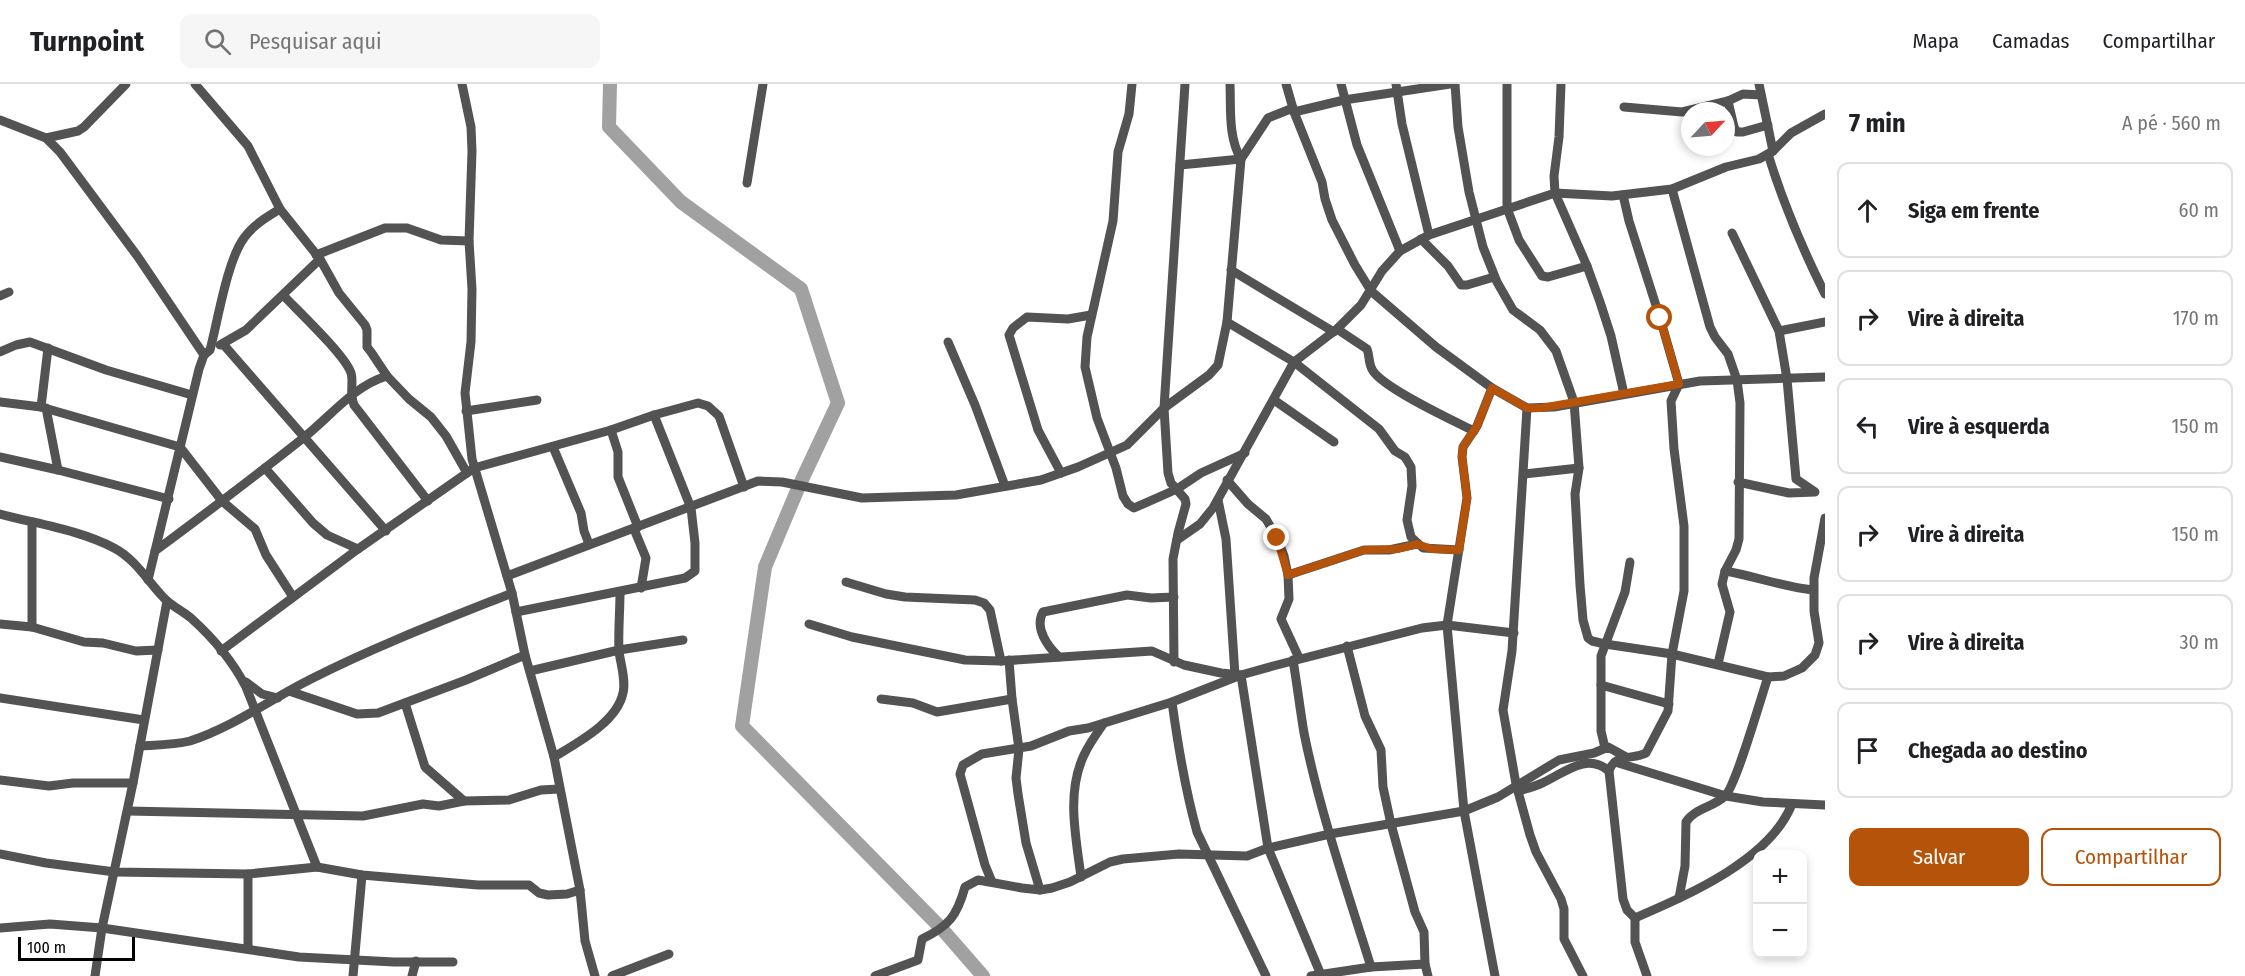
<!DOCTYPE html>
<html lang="pt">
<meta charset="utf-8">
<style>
:root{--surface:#fff;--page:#f6f6f6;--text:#202124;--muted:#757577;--line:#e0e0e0;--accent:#b45309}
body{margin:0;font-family:"Fira Sans Condensed",sans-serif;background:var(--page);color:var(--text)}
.controls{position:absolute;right:18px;bottom:18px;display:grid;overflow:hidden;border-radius:12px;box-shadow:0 3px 9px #0003}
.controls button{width:54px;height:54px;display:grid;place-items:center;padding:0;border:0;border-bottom:2px solid var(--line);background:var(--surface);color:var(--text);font:30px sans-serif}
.compass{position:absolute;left:1681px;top:18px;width:54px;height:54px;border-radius:50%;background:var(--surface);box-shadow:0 3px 9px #0003;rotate:64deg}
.scale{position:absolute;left:18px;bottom:15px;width:117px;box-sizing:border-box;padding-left:6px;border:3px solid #000;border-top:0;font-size:16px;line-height:21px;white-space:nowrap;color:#000;-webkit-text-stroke:4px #fff;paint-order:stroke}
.stop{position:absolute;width:18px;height:18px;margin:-14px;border:4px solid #b45309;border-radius:50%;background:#fff}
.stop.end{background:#b45309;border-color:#fff;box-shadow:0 2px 6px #0008}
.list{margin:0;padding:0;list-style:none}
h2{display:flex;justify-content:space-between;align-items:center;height:78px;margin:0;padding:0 24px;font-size:26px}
h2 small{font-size:20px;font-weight:400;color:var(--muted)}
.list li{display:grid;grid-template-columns:39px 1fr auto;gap:18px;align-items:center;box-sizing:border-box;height:96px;margin:0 12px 12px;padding:0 12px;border:2px solid var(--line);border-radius:12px}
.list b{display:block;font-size:22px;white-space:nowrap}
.list em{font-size:20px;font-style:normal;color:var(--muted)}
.actions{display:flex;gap:12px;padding:18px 24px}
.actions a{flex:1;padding:14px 0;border:2px solid var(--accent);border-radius:12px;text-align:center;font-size:21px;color:var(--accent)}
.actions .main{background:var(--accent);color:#fff}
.icon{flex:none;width:33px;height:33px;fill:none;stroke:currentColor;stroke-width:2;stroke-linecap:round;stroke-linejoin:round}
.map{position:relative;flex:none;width:1825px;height:892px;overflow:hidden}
header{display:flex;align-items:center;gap:36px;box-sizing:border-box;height:84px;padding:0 30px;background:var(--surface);border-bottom:2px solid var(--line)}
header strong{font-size:28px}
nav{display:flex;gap:33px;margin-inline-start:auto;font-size:21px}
.search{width:420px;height:54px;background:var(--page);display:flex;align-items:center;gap:15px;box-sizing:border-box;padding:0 21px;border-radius:12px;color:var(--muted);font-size:22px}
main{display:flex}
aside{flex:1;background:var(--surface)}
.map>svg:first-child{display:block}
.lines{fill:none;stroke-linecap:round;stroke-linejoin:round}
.river{stroke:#a1a1a1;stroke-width:14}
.street{stroke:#535353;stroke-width:9}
.route{stroke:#b45309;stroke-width:8}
</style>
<header>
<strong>Turnpoint</strong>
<div class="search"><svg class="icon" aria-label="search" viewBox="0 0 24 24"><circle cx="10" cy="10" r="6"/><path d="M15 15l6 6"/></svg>Pesquisar aqui</div>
<nav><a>Mapa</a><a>Camadas</a><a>Compartilhar</a></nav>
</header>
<main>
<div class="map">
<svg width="1825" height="892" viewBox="0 0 1825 892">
<rect width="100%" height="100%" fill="#fff"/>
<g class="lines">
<path class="river" d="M610,0l-1,43 72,75 120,87 37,114 -39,83 -34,81 -23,159 200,203 41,47"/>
<g class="street">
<path d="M195,0l53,62 32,63 40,50 19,34 26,32 2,5v17l4,5 16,24 22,23 22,18 15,19 21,37"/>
<path d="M462,0l9,43 1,24 -3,90 3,48 -1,53 -6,51 7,66 40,134 13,62 29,102 26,133 5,51 10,35"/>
<path d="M1132,0l-3,30 -11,38 -5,69 -26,116 -2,30 12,51 19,50 7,28 5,8 6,4 43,-19 24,-16 44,-20"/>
<path d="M1286,0l8,28 28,70 3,17 7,21 23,45 16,26 65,56 56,41 35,20 27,-1 146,-26 125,-4"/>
<path d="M1341,0l16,61 43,106"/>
<path d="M1396,0l6,40 27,111"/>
<path d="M1455,0l3,43 11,65 14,55 14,35 16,28 27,20 16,21 18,51 5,66 -4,26 5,91 3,35 5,18 4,3 13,3 67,10 96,23 16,-1 18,-8 13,-13 4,-12 -5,-32v-33l11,-60"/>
<path d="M1507,0v124l12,32 23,36 6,1 39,-11"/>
<path d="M1561,0l-2,53 -5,39 1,17 32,73 13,36 11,34 13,58"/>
<path d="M1759,0l14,67"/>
<path d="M1728,17l6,26 3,5h6l25,-7"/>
<path d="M1624,23l58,5 46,-11 15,-7 18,1"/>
<path d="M1294,28l50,-12 106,-16"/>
<path d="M0,36l46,18 14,14 78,105 66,98"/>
<path d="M46,54l32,-7 6,-4 42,-43"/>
<path d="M1768,70c15,49 34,94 57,140"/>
<path d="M1180,81l61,-6 27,-41 25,-10"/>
<path d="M747,99l16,-99"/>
<path d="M1672,105l38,138 5,10 13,17 9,26 3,23 -1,136 -3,11 -11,21 -3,13 8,28 -12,52"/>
<path d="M1623,111l6,26 31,97 19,66 -8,17 3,48 10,77v65l-12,63 -4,57 -22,42c-13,7 -31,0 -37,18l14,128 4,11 8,8v24l12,34"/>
<path d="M1732,149l47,98 8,48 9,100 19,13 -26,1 -51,-11"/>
<path d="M1421,155l27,27 13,19h6l27,-8"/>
<path d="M316,171l69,-27h22l34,12 28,1"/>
<path d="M1231,186l103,62"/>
<path d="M283,211c15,16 62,60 68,78 3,10 -2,20 3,32l74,96"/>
<path d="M0,212l9,-4"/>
<path d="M1227,238l67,40 85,67 16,22 10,6 6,10 1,19 -5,34 4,17 12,11 36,2"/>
<path d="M1337,245l30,20c3,7 1,15 6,22 12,18 79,49 101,60"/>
<path d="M1779,247l46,-9"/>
<path d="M948,258l27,63 30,81"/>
<path d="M223,260l163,187"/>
<path d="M220,261l26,-15 74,-71"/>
<path d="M0,268l16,-7 14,-3 76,28 86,25"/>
<path d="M1492,304l-15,38 -14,21 -1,10 5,41 -20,127 17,186 31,165"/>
<path d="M1274,316l60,42"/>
<path d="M0,318l41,5 139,40 42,54 33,28 11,26 27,42"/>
<path d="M41,323l7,-59"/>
<path d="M46,324l12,62"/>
<path d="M1527,324l-15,243 -9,59 13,74 14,51 6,17 25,47 3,10v30l19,37"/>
<path d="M466,327l71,-11"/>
<path d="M611,346l7,22v25l20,50"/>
<path d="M553,363l28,66 3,18 5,13"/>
<path d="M0,373l58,13 111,29"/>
<path d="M265,384l48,55 14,12 31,14"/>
<path d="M1061,389l-23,-43 -29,-95 4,-7 14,-11 41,2 23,-4"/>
<path d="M1524,390l55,-6"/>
<path d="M1227,396l21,24 18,15 11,19 7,18 4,19 1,24 -8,20 18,39"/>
<path d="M1218,416l8,39 9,136"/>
<path d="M0,430c37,10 80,16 114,34 21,11 33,32 49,49 8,9 20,14 29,22 21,19 41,43 54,68l71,180"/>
<path d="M634,445l12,29 -5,30"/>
<path d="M1177,456l23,-16 13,-16 81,-146 43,-33 24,-24 21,-34 18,-20 29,-16 126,-42 57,3 60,-7 54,-22 33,-8 14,-8 18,-18 34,-19"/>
<path d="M155,467c50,-37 99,-74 147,-112 27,-21 51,-53 85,-63"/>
<path d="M1725,487c30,5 58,16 88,19"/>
<path d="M1288,491l76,-25h25l28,-6"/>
<path d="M507,492l251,-95 24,1 80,16 94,-3 85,-15 37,-13 49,-22 37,-37 45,-33 9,-10 9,-43 14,-163c-13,-22 -10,-50 -11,-75"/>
<path d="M148,496l51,-211 5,-14 6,-5c8,-30 17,-89 34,-112 9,-13 23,-21 36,-29"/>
<path d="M846,498l40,12 19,3 70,3 9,3 6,7 11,51"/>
<path d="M516,528l169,-34 10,-7v-28l-4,-35 -37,-93"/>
<path d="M0,540l32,3 52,15 19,1 33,8 22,-1"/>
<path d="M809,540l43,13 113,23 36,1 151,-10 32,14 37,8 20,2 27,173 53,127"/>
<path d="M32,543v-105"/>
<path d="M1347,562l18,70 16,34 2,37 8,37 24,88 9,20 1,32 3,12"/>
<path d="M221,567l137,-102 116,-81 137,-38 43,-15 44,-12 10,3 11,10 25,71"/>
<path d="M1059,573c-11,-10 -25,-29 -16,-45l84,-17 24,3 23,-1"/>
<path d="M1009,576l3,39 7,50 -3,29 2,16 8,49 14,47"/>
<path d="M1293,576c4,24 7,49 11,73 16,79 43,157 67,234"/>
<path d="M1174,578l-1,-103 5,-26 8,-29 -1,-5 -14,-16 -3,-10 -4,-65 21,-324"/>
<path d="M530,587l89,-21 64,-10"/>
<path d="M246,598l16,12 16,4"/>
<path d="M1601,601l68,19"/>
<path d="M289,607l68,23 21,-1 88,-33 59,-25"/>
<path d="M0,614l144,22"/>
<path d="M881,615l32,4 24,9 75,-13"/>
<path d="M1172,618c6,44 13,87 25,130l69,144"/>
<path d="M405,619l20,64 39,34"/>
<path d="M140,662c16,-1 34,-1 50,-5 43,-14 81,-42 121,-62 65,-33 133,-59 201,-86"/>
<path d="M1605,664l-4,-17v-75l24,-64 5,-30"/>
<path d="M554,673c23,-14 63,-35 69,-64 3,-12 -2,-28 -4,-41 -1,-20 1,-40 1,-60"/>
<path d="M1615,678l111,34 37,6 62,3"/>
<path d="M0,696l49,6 24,-3h60"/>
<path d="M1518,707c7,-2 15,-4 22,-7 22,-9 46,-33 69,-13"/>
<path d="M128,727l235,5 60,-12 16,2 25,-5 45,-1 32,-10 18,-1"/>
<path d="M0,770l46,9 69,9 133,2 69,-7 45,8 116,10h51l10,8 9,2 19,-1 13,-4"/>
<path d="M1081,793c-5,-40 -15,-84 3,-122 5,-11 13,-22 20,-32"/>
<path d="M992,798l-7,-17 -25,-91 3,-9 19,-11 49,-8 38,-15 19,-3 84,-26 69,-27 32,-9 149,-38 25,-3 67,8"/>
<path d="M1679,814l6,-32 1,-44c9,-14 28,-15 39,-26 11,-10 36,-99 43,-119"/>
<path d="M1635,834c53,-23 135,-58 157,-114"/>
<path d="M0,844l50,-4 52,4 197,29 95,5h59"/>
<path d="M248,865v-75"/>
<path d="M95,892l7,-48 31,-145 34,-182"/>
<path d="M353,892l9,-101"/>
<path d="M412,892l4,-15"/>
<path d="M612,892l57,-22"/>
<path d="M875,892l43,-16 4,-21c27,-13 35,-23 43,-52l13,-7 44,8 18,2 12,-2 18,-6 40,-20 13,-3 56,-5 68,2 21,-8 62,-14 134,-23 34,-14 61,-37 35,-7 14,-6 18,10"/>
<path d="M1311,892l60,-9 54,-3"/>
</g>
</g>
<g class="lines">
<path class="route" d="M1277,454l11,37 76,-25 34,-1 19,-5 15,5 27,1 8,-52 -5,-41 1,-10 14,-21 15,-38 35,20h14l138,-24 -19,-66"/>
</g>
</svg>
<div class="controls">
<button>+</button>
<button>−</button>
</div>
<svg class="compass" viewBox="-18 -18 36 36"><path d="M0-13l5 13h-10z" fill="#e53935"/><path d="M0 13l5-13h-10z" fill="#757577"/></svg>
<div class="scale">100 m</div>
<div class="stop" style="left:1660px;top:234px"></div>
<div class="stop end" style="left:1277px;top:454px"></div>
</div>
<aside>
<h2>7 min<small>A pé · 560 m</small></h2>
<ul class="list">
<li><svg class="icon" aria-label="ahead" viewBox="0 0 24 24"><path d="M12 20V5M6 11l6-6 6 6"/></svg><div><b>Siga em frente</b></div><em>60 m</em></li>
<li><svg class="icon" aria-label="right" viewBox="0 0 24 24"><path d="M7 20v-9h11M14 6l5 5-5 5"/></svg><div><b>Vire à direita</b></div><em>170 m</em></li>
<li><svg class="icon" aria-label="left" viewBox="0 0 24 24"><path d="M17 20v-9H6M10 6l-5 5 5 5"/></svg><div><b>Vire à esquerda</b></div><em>150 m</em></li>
<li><svg class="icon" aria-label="right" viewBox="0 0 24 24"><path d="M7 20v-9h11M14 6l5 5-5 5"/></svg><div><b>Vire à direita</b></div><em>150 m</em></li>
<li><svg class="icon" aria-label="right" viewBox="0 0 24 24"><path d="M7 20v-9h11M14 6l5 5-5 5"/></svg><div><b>Vire à direita</b></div><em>30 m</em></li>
<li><svg class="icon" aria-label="arrive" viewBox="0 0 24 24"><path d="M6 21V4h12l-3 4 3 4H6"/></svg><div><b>Chegada ao destino</b></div></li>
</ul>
<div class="actions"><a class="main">Salvar</a><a>Compartilhar</a></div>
</aside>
</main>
